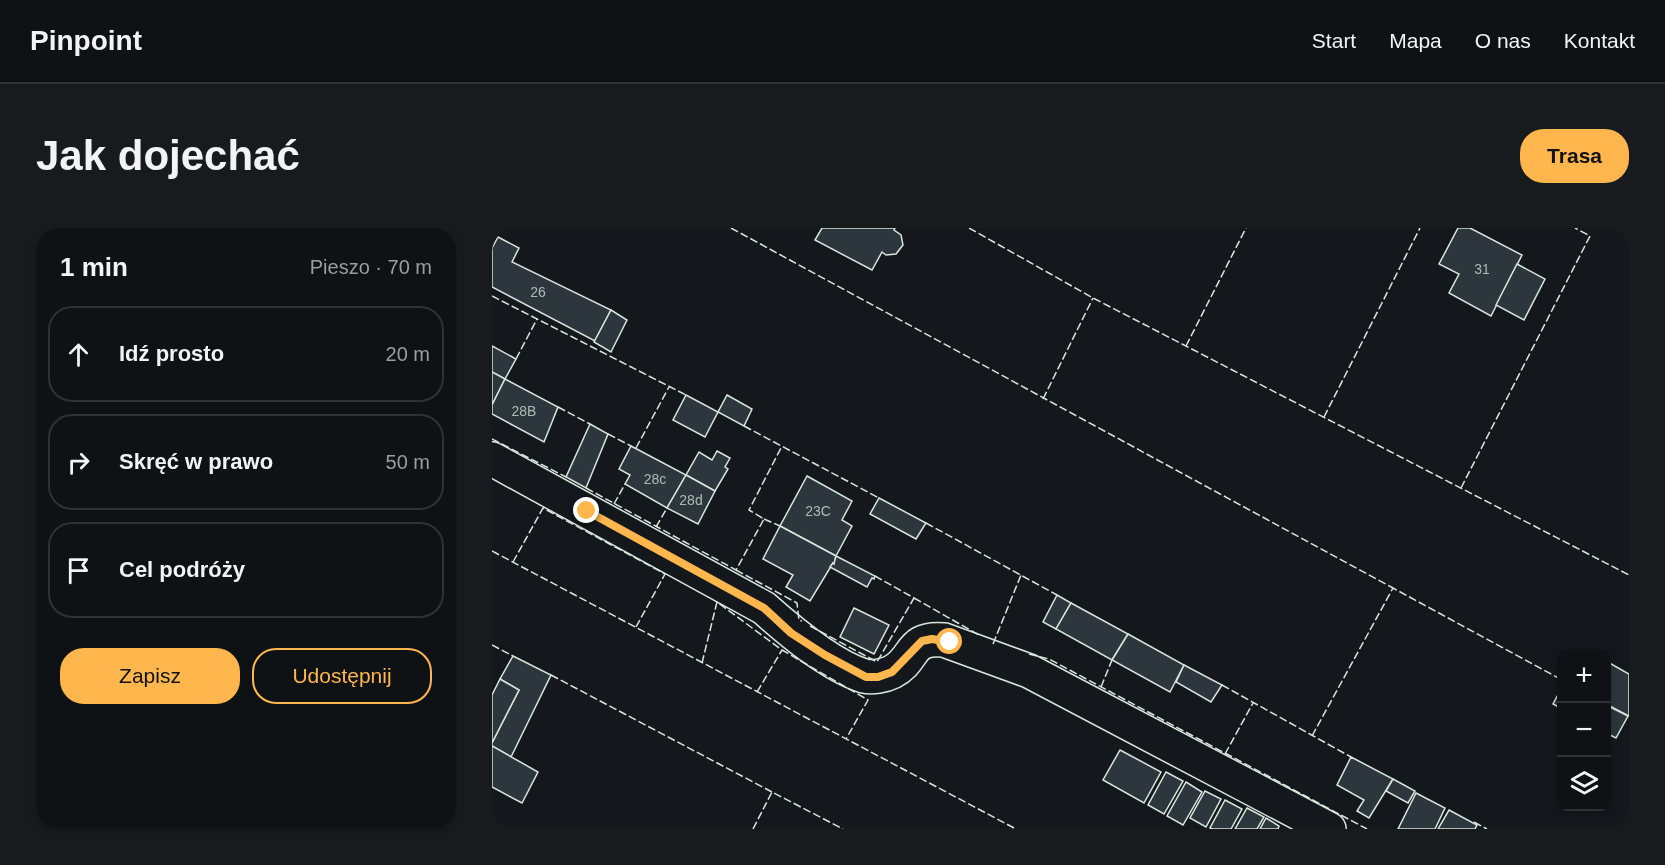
<!DOCTYPE html>
<html lang="pl">
<meta charset="utf-8">
<style>
:root{--surface:#0f1215;--page:#181b1e;--text:#f1f3f6;--muted:#9b9ea0;--line:#2f3234;--accent:#ffb74d}
body{margin:0;font-family:Helvetica,sans-serif;background:var(--page);color:var(--text)}
.controls{position:absolute;right:18px;bottom:18px;display:grid;overflow:hidden;border-radius:12px;box-shadow:0 3px 9px #0003}
.controls button{width:54px;height:54px;display:grid;place-items:center;padding:0;border:0;border-bottom:2px solid var(--line);background:var(--surface);color:var(--text);font:30px sans-serif}
.stop{position:absolute;width:18px;height:18px;margin:-14px;border:4px solid #ffb74d;border-radius:50%;background:#fff}
.stop.end{background:#ffb74d;border-color:#fff;box-shadow:0 2px 6px #0008}
.list{margin:0;padding:0;list-style:none}
h2{display:flex;justify-content:space-between;align-items:center;height:78px;margin:0;padding:0 24px;font-size:26px}
h2 small{font-size:20px;font-weight:400;color:var(--muted)}
.list li{display:grid;grid-template-columns:39px 1fr auto;gap:18px;align-items:center;box-sizing:border-box;height:96px;margin:0 12px 12px;padding:0 12px;border:2px solid var(--line);border-radius:24px}
.list b{display:block;font-size:22px;white-space:nowrap}
.list em{font-size:20px;font-style:normal;color:var(--muted)}
.actions{display:flex;gap:12px;padding:18px 24px}
.actions a{flex:1;padding:14px 0;border:2px solid var(--accent);border-radius:24px;text-align:center;font-size:21px;color:var(--accent)}
.actions .main{background:var(--accent);color:#111}
.icon{flex:none;width:33px;height:33px;fill:none;stroke:currentColor;stroke-width:2;stroke-linecap:round;stroke-linejoin:round}
.map{position:relative;flex:none;width:1137px;height:601px;overflow:hidden;border-radius:24px}
header{display:flex;align-items:center;gap:36px;box-sizing:border-box;height:84px;padding:0 30px;background:var(--surface);border-bottom:2px solid var(--line)}
header strong{font-size:28px}
nav{display:flex;gap:33px;margin-inline-start:auto;font-size:21px}
.intro{display:flex;align-items:center;justify-content:space-between;box-sizing:border-box;height:144px;padding:0 36px}
h1{margin:0;font-size:42px}
.button{padding:15px 27px;border-radius:24px;background:var(--accent);color:#111;font-size:21px;font-weight:700}
main{display:flex;gap:36px;padding:0 36px}
aside{flex:1;background:var(--surface);border-radius:24px;box-shadow:0 3px 9px #0003}
.map>svg:first-child{display:block}
.building{fill:#2c363c;stroke:#d8e6dc;stroke-width:1.5}
.lines{fill:none;stroke-linecap:round;stroke-linejoin:round}
.minor-casing{stroke:#d8e6dc;stroke-width:36}
.minor{stroke:#14181c;stroke-width:33}
.fence{stroke:#d8e6dc;stroke-width:1.5;stroke-dasharray:8 3;stroke-linecap:butt}
.route{stroke:#ffb74d;stroke-width:8}
.labels{text-anchor:middle;dominant-baseline:central;stroke-width:4.5;stroke-linejoin:round;paint-order:stroke}
.number-label{font-size:14px;fill:#adbab4}
</style>
<header>
<strong>Pinpoint</strong>
<nav><a>Start</a><a>Mapa</a><a>O nas</a><a>Kontakt</a></nav>
</header>
<div class="intro"><h1>Jak dojechać</h1><a class="button">Trasa</a></div>
<main>
<aside>
<h2>1 min<small>Pieszo · 70 m</small></h2>
<ul class="list">
<li><svg class="icon" aria-label="ahead" viewBox="0 0 24 24"><path d="M12 20V5M6 11l6-6 6 6"/></svg><div><b>Idź prosto</b></div><em>20 m</em></li>
<li><svg class="icon" aria-label="right" viewBox="0 0 24 24"><path d="M7 20v-9h11M14 6l5 5-5 5"/></svg><div><b>Skręć w prawo</b></div><em>50 m</em></li>
<li><svg class="icon" aria-label="arrive" viewBox="0 0 24 24"><path d="M6 21V4h12l-3 4 3 4H6"/></svg><div><b>Cel podróży</b></div></li>
</ul>
<div class="actions"><a class="main">Zapisz</a><a>Udostępnij</a></div>
</aside>
<div class="map">
<svg width="1137" height="601" viewBox="0 0 1137 601">
<rect width="100%" height="100%" fill="#14181c"/>
<g class="building">
<path d="M330,0h73l-1,2 7,5 2,10 -7,9 -10,1 -4,-3 -10,18 -57,-30z"/>
<path d="M966,0h12l52,27 -31,61 -42,-23 10,-19 -20,-10z"/>
<path d="M6,9l21,11 -7,14 99,48 -16,31 -103,-54v-39z"/>
<path d="M1025,36l28,15 -21,41 -28,-15z"/>
<path d="M119,82l16,10 -16,32 -17,-10z"/>
<path d="M0,118l24,13 -11,20 -13,-7z"/>
<path d="M0,144l13,7 -13,26z"/>
<path d="M13,151l53,28 -14,35 -52,-28v-9z"/>
<path d="M194,167l32,17 -13,25 -32,-17z"/>
<path d="M235,167l25,14 -8,17 -26,-14z"/>
<path d="M98,196l18,10 -22,54 -20,-11z"/>
<path d="M139,218l55,29 -19,33 -42,-24 5,-9 -11,-6z"/>
<path d="M225,223l13,7 -5,9 3,2 -13,22 -29,-16 13,-23 13,8z"/>
<path d="M194,247l29,16 -17,33 -31,-16z"/>
<path d="M315,248l45,25 -10,19 10,6 -16,30 -56,-30z"/>
<path d="M387,270l47,25 -10,16 -46,-25z"/>
<path d="M288,298l56,30 -2,8 -1,-1 -23,38 -24,-14 7,-12 -30,-16z"/>
<path d="M344,328l39,20 -1,3 -2,-1 -5,9 -37,-20 3,-4 1,1z"/>
<path d="M565,367l14,8 -15,26 -13,-7z"/>
<path d="M579,375l57,31 -16,26 -56,-31z"/>
<path d="M362,380l35,17 -15,29 -34,-17z"/>
<path d="M636,406l56,31 -14,27 -58,-32z"/>
<path d="M21,428l38,19 -40,82 -19,-11v-3l27,-53 -19,-11z"/>
<path d="M1114,433l23,13v42l-23,-12z"/>
<path d="M692,437l38,20 -11,17 -35,-20z"/>
<path d="M8,451l19,11 -27,53v-48z"/>
<path d="M1070,459v22l-9,-5z"/>
<path d="M1114,477l22,11 -12,22 -10,-5z"/>
<path d="M0,518l46,26 -16,31 -30,-16z"/>
<path d="M628,522l41,22 -17,31 -41,-23z"/>
<path d="M859,529l42,22 -24,39 -12,-7 7,-11 -27,-15z"/>
<path d="M674,544l17,9 -19,33 -16,-9z"/>
<path d="M901,551l22,12 -7,12 -22,-12z"/>
<path d="M694,554l16,10 -19,33 -16,-9z"/>
<path d="M713,563l16,8 -15,28 -16,-9z"/>
<path d="M924,565l29,15 -10,21h-37z"/>
<path d="M733,572l17,9 -11,20h-19l-2,-1z"/>
<path d="M755,580l17,9 -7,12h-22z"/>
<path d="M957,582l28,15 -2,4h-37z"/>
<path d="M774,590l13,8 -1,3h-18z"/>
</g>
<g class="lines">
<g class="minor-casing">
<path id="minor" d="M0,231l272,149c27,24 66,57 100,68 8,2 20,0 28,-4 25,-13 15,-35 52,-32l85,31 300,158"/>
</g>
<use href="#minor" class="minor"/>
<g class="fence">
<path d="M239,0l662,360"/>
<path d="M477,0l124,70 536,277"/>
<path d="M0,68l194,99"/>
<path d="M694,118l60,-118"/>
<path d="M24,131l21,-40"/>
<path d="M551,171l50,-101"/>
<path d="M66,179l32,17"/>
<path d="M832,189l96,-189"/>
<path d="M252,198l135,72"/>
<path d="M116,206l23,12"/>
<path d="M0,211l74,38"/>
<path d="M144,220l33,-61"/>
<path d="M94,260l150,82 28,-51 -15,-9 33,-64"/>
<path d="M969,260l129,-252 -15,-8"/>
<path d="M122,276l11,-20"/>
<path d="M272,291l16,7"/>
<path d="M434,295l131,72"/>
<path d="M164,299l11,-19"/>
<path d="M0,323l524,278"/>
<path d="M21,334l30,-54 122,66 -29,53"/>
<path d="M244,342l61,33 2,17 3,1"/>
<path d="M422,370l65,37"/>
<path d="M318,398l67,36 37,-64 -39,-22"/>
<path d="M501,416l28,-69"/>
<path d="M0,417l21,11"/>
<path d="M537,426l20,5 318,170"/>
<path d="M210,435l15,-61 65,48 86,50 -22,39"/>
<path d="M59,447l221,117"/>
<path d="M730,457l129,72"/>
<path d="M609,459l11,-27"/>
<path d="M265,464l25,-42"/>
<path d="M820,508l81,-148 169,92"/>
<path d="M733,526l28,-51"/>
<path d="M982,594l13,7"/>
<path d="M261,601l19,-37 71,37"/>
</g>
</g>
<g class="lines">
<path class="route" d="M95,283l177,97 27,25 34,22 41,22h12l14,-5 30,-31 10,-2 18,3"/>
</g>
<g class="labels">
<g class="number-label">
<text x="990" y="41">31</text>
<text x="46" y="64">26</text>
<text x="32" y="183">28B</text>
<text x="163" y="251">28c</text>
<text x="199" y="272">28d</text>
<text x="326" y="283">23C</text>
</g>
</g>
</svg>
<div class="controls">
<button>+</button>
<button>−</button>
<button><svg class="icon" aria-label="layers" viewBox="0 0 24 24"><path d="M12 4l9 5-9 5-9-5zM3 14l9 5 9-5"/></svg></button>
</div>
<div class="stop" style="left:458px;top:414px"></div>
<div class="stop end" style="left:95px;top:283px"></div>
</div>
</main>
